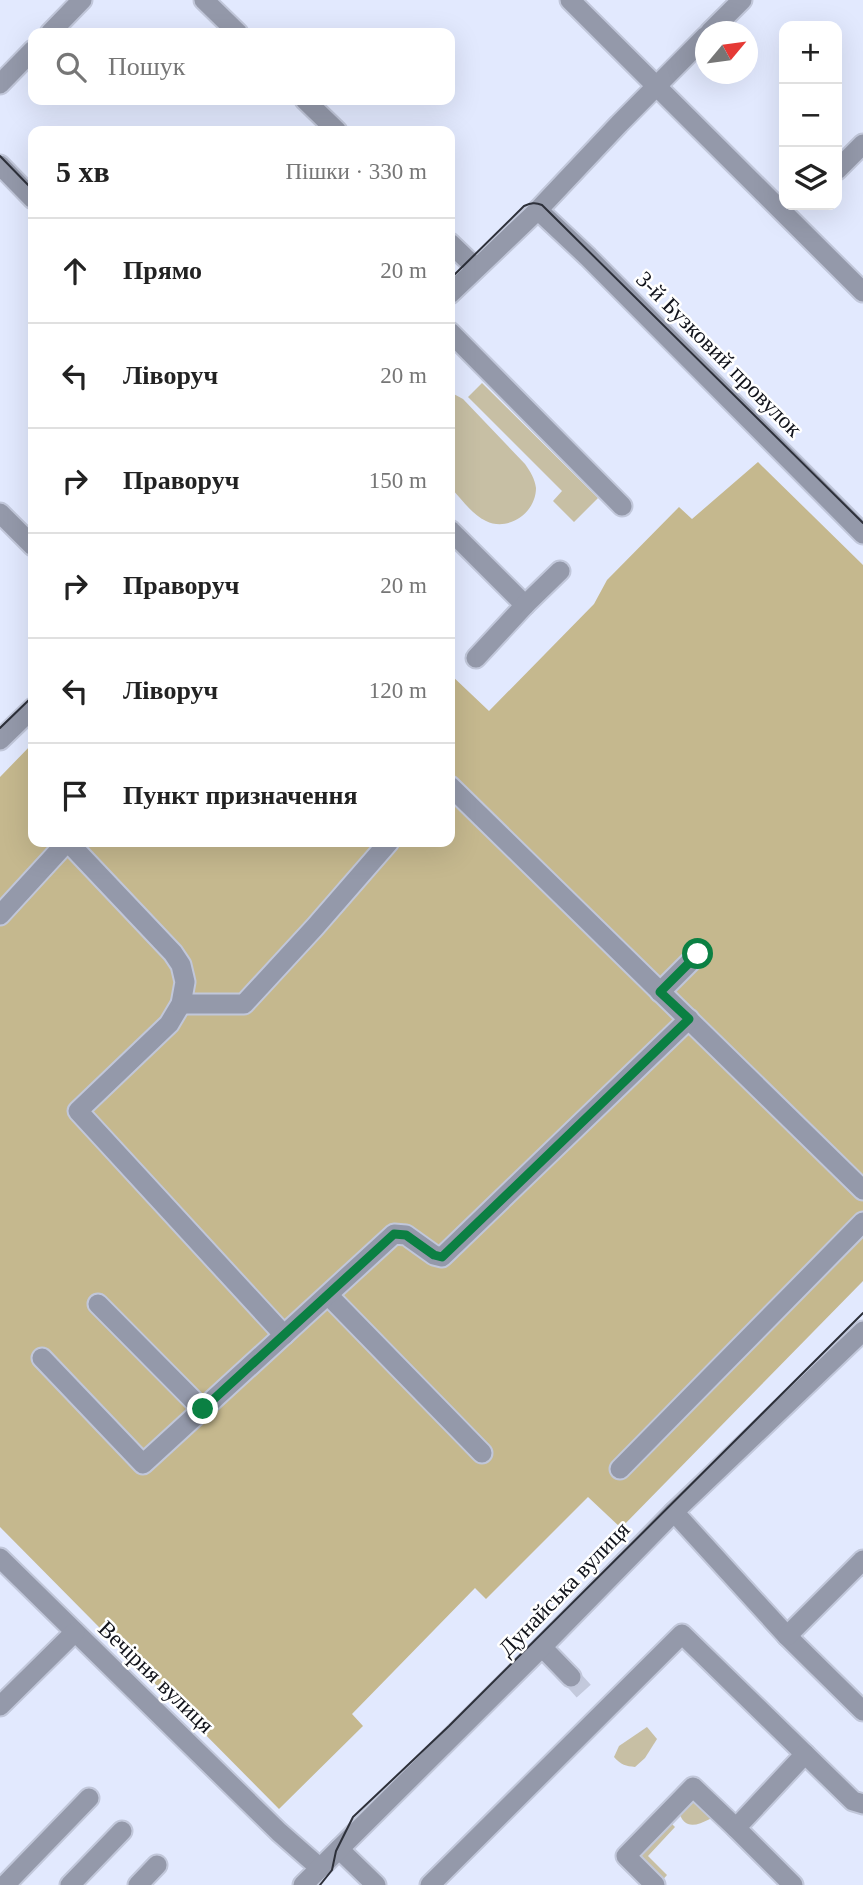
<!DOCTYPE html>
<html lang="uk">
<meta charset="utf-8">
<style>
:root{--surface:#fff;--page:#f2f2f2;--text:#222;--muted:#767676;--line:#e0e0e0}
body{margin:0;font-family:"Times New Roman",serif;background:var(--page);color:var(--text)}
.controls{position:absolute;right:21px;top:21px;display:grid;overflow:hidden;border-radius:14px;box-shadow:0 7px 28px #0002}
.controls button{width:63px;height:63px;display:grid;place-items:center;padding:0;border:0;border-bottom:2px solid var(--line);background:var(--surface);color:var(--text);font:35px sans-serif}
.compass{position:absolute;left:695px;top:21px;width:63px;height:63px;border-radius:50%;background:var(--surface);box-shadow:0 7px 28px #0002;rotate:61deg}
.stop{position:absolute;width:21px;height:21px;margin:-16px;border:5px solid #0b8043;border-radius:50%;background:#fff}
.stop.end{background:#0b8043;border-color:#fff;box-shadow:0 2px 7px #0008}
.list{margin:0;padding:0;list-style:none}
h2{display:flex;justify-content:space-between;align-items:center;height:91px;margin:0;padding:0 28px;font-size:30px}
h2 small{font-size:23px;font-weight:400;color:var(--muted)}
.list li{display:grid;grid-template-columns:46px 1fr auto;gap:21px;align-items:center;box-sizing:border-box;height:105px;padding:0 28px;border-top:2px solid var(--line)}
.list b{display:block;font-size:26px;white-space:nowrap}
.list em{font-size:23px;font-style:normal;color:var(--muted)}
.icon{flex:none;width:38px;height:38px;fill:none;stroke:currentColor;stroke-width:2;stroke-linecap:round;stroke-linejoin:round}
.map{position:relative;flex:none;width:863px;height:1885px;overflow:hidden}
.search{position:absolute;background:var(--surface);box-shadow:0 7px 28px #0002;left:28px;top:28px;width:427px;height:77px;display:flex;align-items:center;gap:18px;box-sizing:border-box;padding:0 24px;border-radius:14px;color:var(--muted);font-size:26px}
.panel{position:absolute;background:var(--surface);box-shadow:0 7px 28px #0002;left:28px;top:126px;width:427px;height:721px;border-radius:14px}
.map>svg:first-child{display:block}
.green{fill:#c7bfa4}
.forest{fill:#c5b88e}
.lines{fill:none;stroke-linecap:round;stroke-linejoin:round}
.minor-tunnel{stroke:#c3c9dc;stroke-width:19;stroke-dasharray:19 10;stroke-linecap:butt}
.minor-casing{stroke:#c1c7da;stroke-width:23}
.minor{stroke:#9499aa;stroke-width:19}
.tram{stroke:#2d303a;stroke-width:2}
.route{stroke:#0b8043;stroke-width:9}
.labels{text-anchor:middle;dominant-baseline:central;stroke-width:5;stroke-linejoin:round;paint-order:stroke}
.street-label{font-size:23px;fill:#11131b;stroke:#fff}
</style>
<div class="map">
<svg width="863" height="1885" viewBox="0 0 863 1885">
<rect width="100%" height="100%" fill="#e2e9fe"/>
<g class="green">
<path d="M482,383l116,115 -24,24 -21,-21 9,-10 -94,-94z"/>
<path d="M450,392l13,7 62,65c5,7 10,15 11,24 0,25 -28,44 -50,33 -15,-7 -25,-23 -36,-34z"/>
<path d="M647,1727l10,12 -12,19 -10,9c-9,-1 -14,-2 -21,-10l5,-11z"/>
<path d="M690,1800l10,1 13,11 -3,7c-16,8 -26,10 -32,-9z"/>
<path d="M667,1819l8,8 -27,29 19,19 -8,9 -20,-25 1,-12z"/>
</g>
<path class="forest" d="M758,462l105,103v716l-242,247 -33,-31 -102,102 -11,-11 -123,126 11,12 -84,83 -279,-282v-750l33,-34v99h417v-168l39,37 105,-107 13,-24 72,-73 13,12z"/>
<g class="lines">
<path class="minor-tunnel" d="M571,1677l18,20"/>
<g class="minor-casing">
<g id="minor">
<path d="M204,0l34,33"/>
<path d="M570,0l293,292"/>
<path d="M710,32l32,-32"/>
<path d="M50,33l32,-33"/>
<path d="M0,84l33,-34"/>
<path d="M305,100l32,31"/>
<path d="M0,165l33,34"/>
<path d="M837,170l26,-26"/>
<path d="M538,210l50,47 275,277"/>
<path d="M450,243l26,25"/>
<path d="M450,294l88,-84 81,-86 87,-88"/>
<path d="M450,332l172,174"/>
<path d="M0,513l33,33"/>
<path d="M450,530l75,75"/>
<path d="M476,658l49,-53 35,-34"/>
<path d="M0,740l33,-32"/>
<path d="M450,786l413,404"/>
<path d="M68,842l105,111 8,12 4,17 -4,22 -12,20 -91,87 206,224"/>
<path d="M0,915l67,-73"/>
<path d="M660,992l38,-38"/>
<path d="M181,1004h63l71,-77 74,-85"/>
<path d="M328,1295l154,158"/>
<path d="M98,1304l105,106"/>
<path d="M42,1358l101,106 251,-230 12,1 28,20 8,2 247,-238"/>
<path d="M620,1469l243,-247"/>
<path d="M674,1512l113,124 76,75"/>
<path d="M0,1558l279,274 41,36"/>
<path d="M787,1636l76,-76"/>
<path d="M542,1647l29,30"/>
<path d="M0,1706l75,-74"/>
<path d="M339,1849l37,36"/>
<path d="M5,1885l84,-87"/>
<path d="M70,1885l52,-54"/>
<path d="M138,1885l19,-20"/>
<path d="M303,1885l239,-238 132,-135 189,-181"/>
<path d="M430,1885l252,-251 123,120"/>
<path d="M655,1885l-29,-29 67,-69 43,41"/>
<path d="M793,1885l-57,-57 69,-74 48,47 10,3"/>
</g>
</g>
<use href="#minor" class="minor"/>
<g class="tram">
<path d="M0,156l33,34"/>
<path d="M450,279l74,-73c7,-3 11,-4 18,-1l321,318"/>
<path d="M0,728l33,-32"/>
<path d="M320,1885l12,-15 4,-19 17,-34 96,-91 414,-413"/>
</g>
</g>
<g class="lines">
<path class="route" d="M203,1409l191,-175 12,1 28,20 8,2 247,-238 -29,-27 38,-38"/>
</g>
<g class="labels">
<g class="street-label">
<text transform="translate(719 354) rotate(45)">3-й Бузковий провулок</text>
<text transform="translate(564 1589) rotate(-46)">Дунайська вулиця</text>
<text transform="translate(156 1677) rotate(44)">Вечірня вулиця</text>
</g>
</g>
</svg>
<div class="controls">
<button>+</button>
<button>−</button>
<button><svg class="icon" aria-label="layers" viewBox="0 0 24 24"><path d="M12 4l9 5-9 5-9-5zM3 14l9 5 9-5"/></svg></button>
</div>
<svg class="compass" viewBox="-18 -18 36 36"><path d="M0-13l5 13h-10z" fill="#e53935"/><path d="M0 13l5-13h-10z" fill="#767676"/></svg>
<div class="stop" style="left:698px;top:954px"></div>
<div class="stop end" style="left:203px;top:1409px"></div>
<div class="search"><svg class="icon" aria-label="search" viewBox="0 0 24 24"><circle cx="10" cy="10" r="6"/><path d="M15 15l6 6"/></svg>Пошук</div>
<section class="panel">
<h2>5 хв<small>Пішки · 330 m</small></h2>
<ul class="list">
<li><svg class="icon" aria-label="ahead" viewBox="0 0 24 24"><path d="M12 20V5M6 11l6-6 6 6"/></svg><div><b>Прямо</b></div><em>20 m</em></li>
<li><svg class="icon" aria-label="left" viewBox="0 0 24 24"><path d="M17 20v-9H6M10 6l-5 5 5 5"/></svg><div><b>Ліворуч</b></div><em>20 m</em></li>
<li><svg class="icon" aria-label="right" viewBox="0 0 24 24"><path d="M7 20v-9h11M14 6l5 5-5 5"/></svg><div><b>Праворуч</b></div><em>150 m</em></li>
<li><svg class="icon" aria-label="right" viewBox="0 0 24 24"><path d="M7 20v-9h11M14 6l5 5-5 5"/></svg><div><b>Праворуч</b></div><em>20 m</em></li>
<li><svg class="icon" aria-label="left" viewBox="0 0 24 24"><path d="M17 20v-9H6M10 6l-5 5 5 5"/></svg><div><b>Ліворуч</b></div><em>120 m</em></li>
<li><svg class="icon" aria-label="arrive" viewBox="0 0 24 24"><path d="M6 21V4h12l-3 4 3 4H6"/></svg><div><b>Пункт призначення</b></div></li>
</ul>
</section>
</div>
